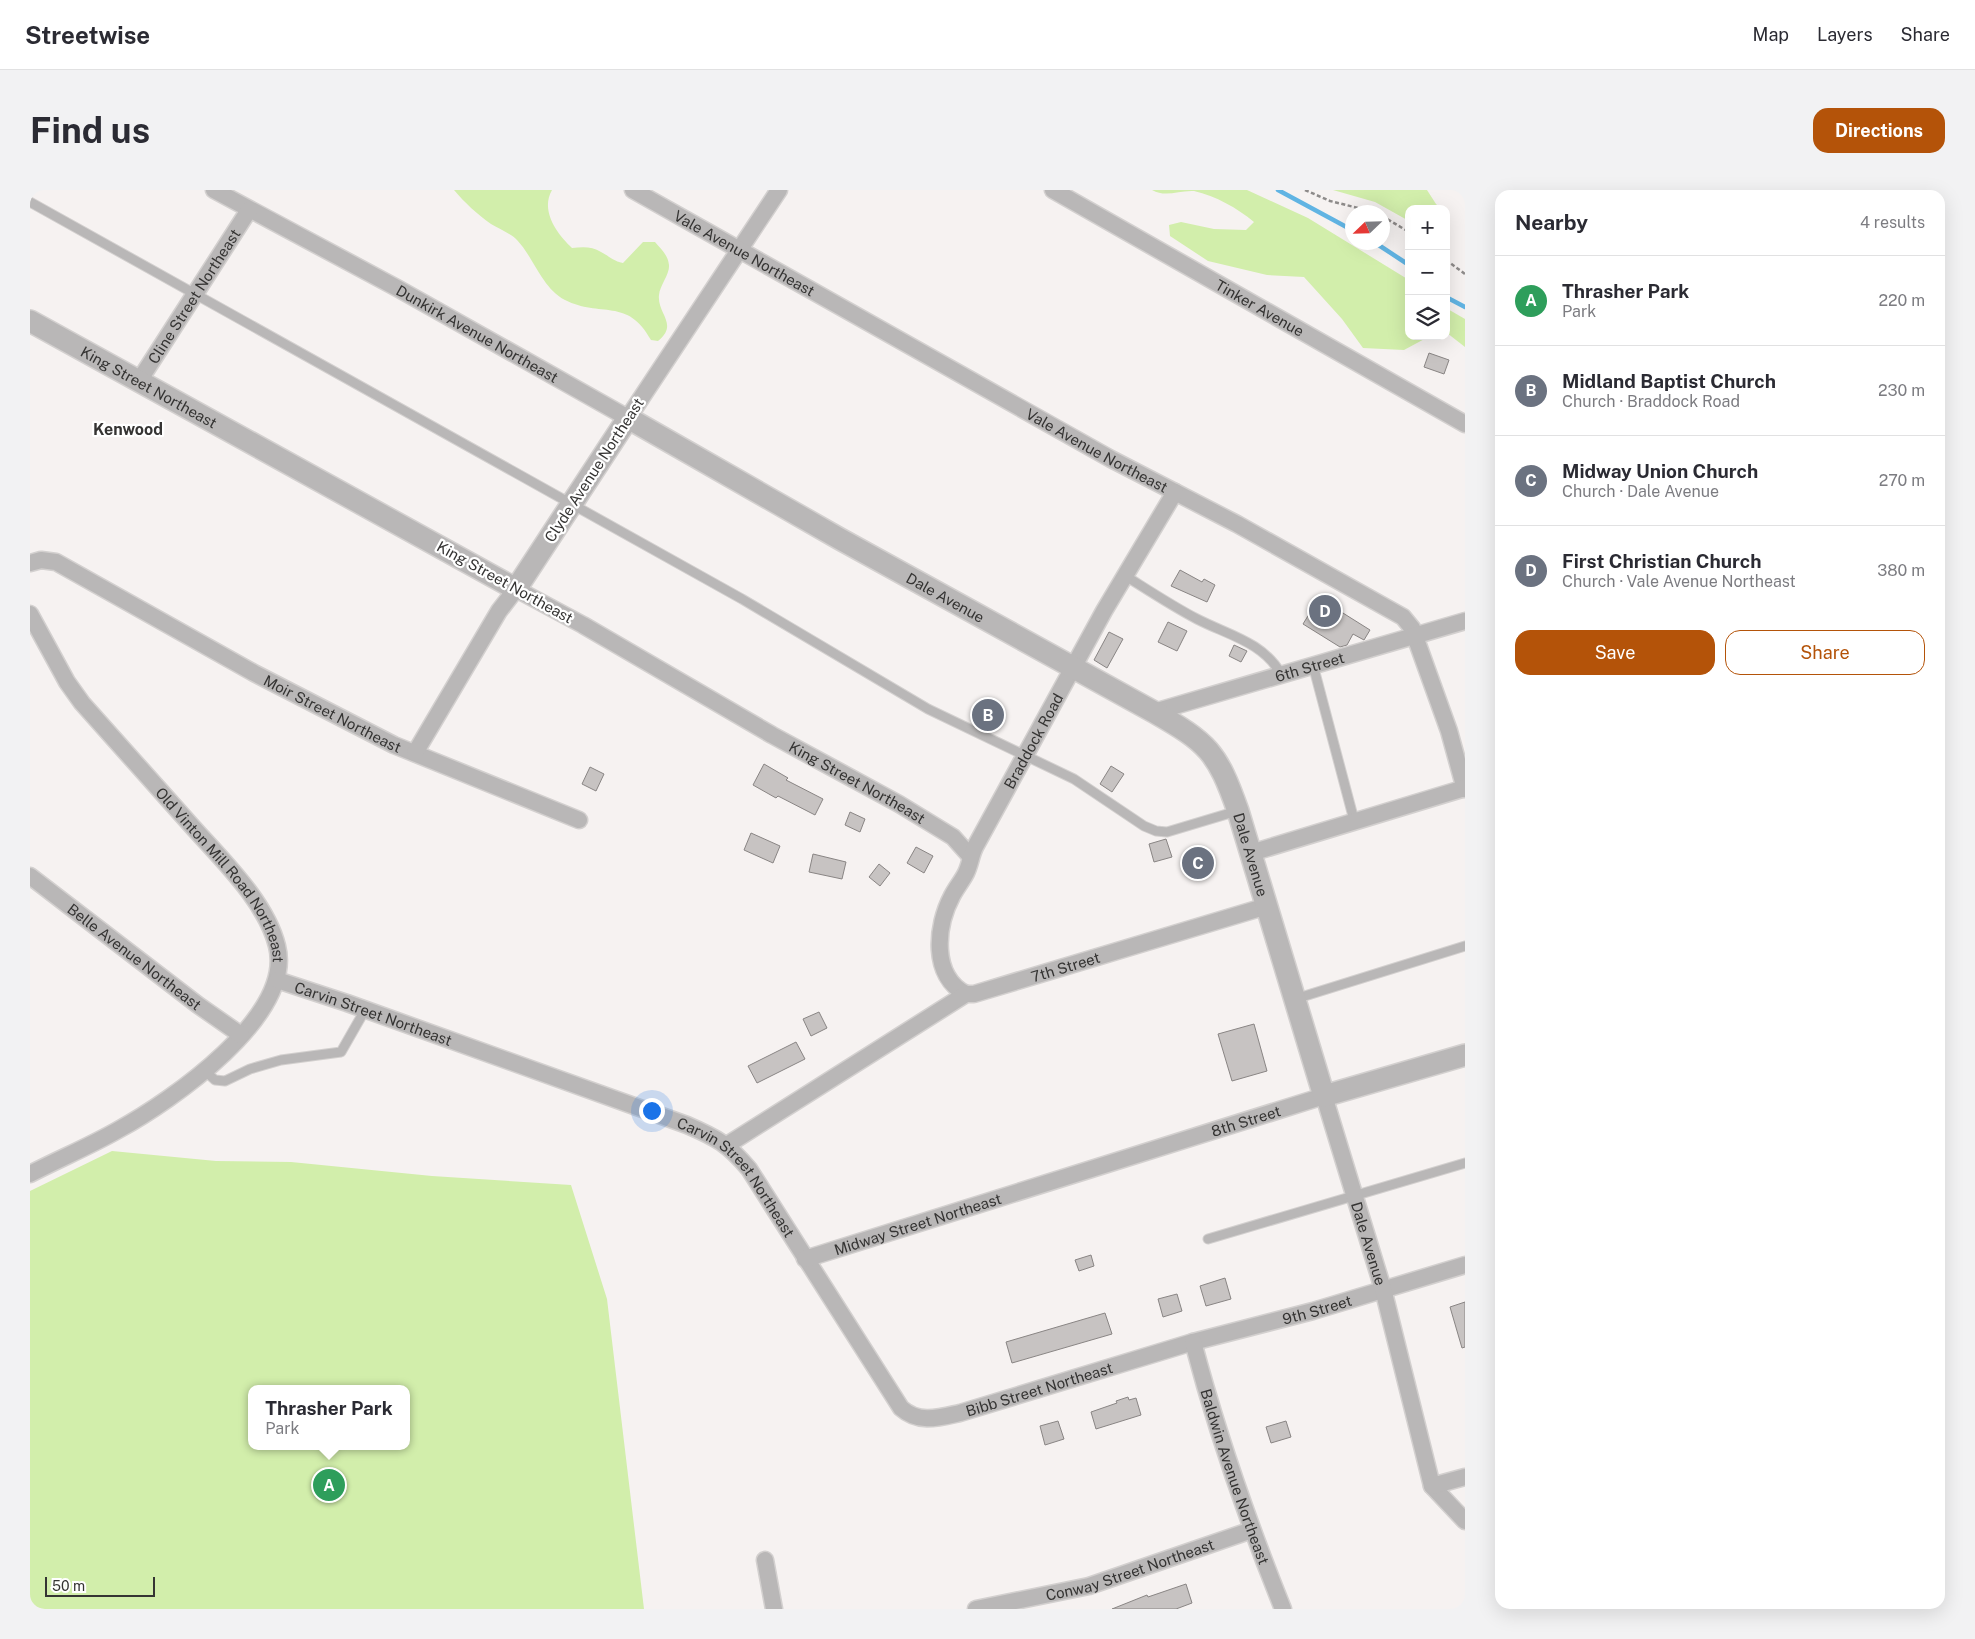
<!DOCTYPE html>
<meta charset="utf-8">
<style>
:root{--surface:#fff;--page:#f2f2f3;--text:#2b2b33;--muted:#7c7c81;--line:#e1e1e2;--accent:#b45309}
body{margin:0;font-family:"Public Sans",sans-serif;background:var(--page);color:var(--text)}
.controls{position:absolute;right:15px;top:15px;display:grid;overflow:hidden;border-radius:10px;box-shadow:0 5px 20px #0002}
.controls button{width:45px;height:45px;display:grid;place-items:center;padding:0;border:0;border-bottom:1px solid var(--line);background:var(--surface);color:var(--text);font:25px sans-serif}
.compass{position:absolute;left:1315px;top:15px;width:45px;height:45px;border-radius:50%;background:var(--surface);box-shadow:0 5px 20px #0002;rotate:247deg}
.scale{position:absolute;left:15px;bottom:12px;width:110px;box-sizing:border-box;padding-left:5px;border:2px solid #353433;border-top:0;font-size:14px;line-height:18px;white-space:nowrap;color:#353433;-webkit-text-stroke:4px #fff;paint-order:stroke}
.you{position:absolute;left:621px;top:920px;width:18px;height:18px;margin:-12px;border:4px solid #fff;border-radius:50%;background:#1a73e8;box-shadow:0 0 0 8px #1a73e833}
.badge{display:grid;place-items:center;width:32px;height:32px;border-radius:50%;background:var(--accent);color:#fff;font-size:16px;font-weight:700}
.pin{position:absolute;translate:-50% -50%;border:2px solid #fff;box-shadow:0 1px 5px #0006}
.popup{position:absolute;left:218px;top:1195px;width:162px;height:65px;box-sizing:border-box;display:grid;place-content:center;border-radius:10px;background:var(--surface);filter:drop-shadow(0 1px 4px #0005);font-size:16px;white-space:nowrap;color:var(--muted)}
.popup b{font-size:19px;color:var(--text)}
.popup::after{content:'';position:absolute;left:50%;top:100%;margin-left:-10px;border:10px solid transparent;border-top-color:var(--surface)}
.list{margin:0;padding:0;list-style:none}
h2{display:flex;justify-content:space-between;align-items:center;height:65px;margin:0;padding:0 20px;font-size:21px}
h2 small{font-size:16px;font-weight:400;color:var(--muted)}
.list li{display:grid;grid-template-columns:32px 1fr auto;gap:15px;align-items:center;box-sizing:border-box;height:90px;padding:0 20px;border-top:1px solid var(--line)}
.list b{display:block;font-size:19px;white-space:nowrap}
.list p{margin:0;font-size:16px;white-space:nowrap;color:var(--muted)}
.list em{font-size:16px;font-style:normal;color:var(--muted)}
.actions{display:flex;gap:10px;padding:15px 20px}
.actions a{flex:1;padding:11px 0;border:1px solid var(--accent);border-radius:15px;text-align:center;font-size:18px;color:var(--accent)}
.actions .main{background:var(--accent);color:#fff}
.icon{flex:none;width:28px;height:28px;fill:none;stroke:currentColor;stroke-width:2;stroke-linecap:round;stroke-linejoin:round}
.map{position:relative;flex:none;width:1435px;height:1419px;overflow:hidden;border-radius:15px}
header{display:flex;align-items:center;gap:30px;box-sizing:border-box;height:70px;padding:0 25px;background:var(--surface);border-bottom:1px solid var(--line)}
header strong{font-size:24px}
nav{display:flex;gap:28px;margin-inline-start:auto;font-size:18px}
.intro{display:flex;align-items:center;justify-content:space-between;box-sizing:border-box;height:120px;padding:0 30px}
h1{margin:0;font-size:35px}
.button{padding:12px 22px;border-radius:15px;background:var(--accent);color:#fff;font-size:18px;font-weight:700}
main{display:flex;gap:30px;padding:0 30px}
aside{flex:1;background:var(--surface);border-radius:15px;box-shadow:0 5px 20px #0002}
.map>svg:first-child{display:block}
.green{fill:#d2eeab;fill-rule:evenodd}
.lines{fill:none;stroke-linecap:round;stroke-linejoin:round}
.stream{stroke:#61b4e3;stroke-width:4.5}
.building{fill:#c7c3c2;stroke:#898584}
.service-casing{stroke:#d3d0cf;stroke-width:11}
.minor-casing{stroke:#d3d0cf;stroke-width:19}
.tertiary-casing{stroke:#d3d0cf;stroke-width:24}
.path{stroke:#8e8b8a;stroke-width:2.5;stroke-dasharray:4 2.5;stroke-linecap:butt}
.service{stroke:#b9b7b7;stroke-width:9}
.minor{stroke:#b9b7b7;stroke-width:16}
.tertiary{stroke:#b9b7b7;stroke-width:21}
.labels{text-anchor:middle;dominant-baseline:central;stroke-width:4.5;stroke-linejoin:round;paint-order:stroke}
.street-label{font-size:15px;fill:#353433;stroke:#fff}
.neighbourhood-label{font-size:16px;font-weight:bold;fill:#353433;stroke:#fff}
</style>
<header>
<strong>Streetwise</strong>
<nav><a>Map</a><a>Layers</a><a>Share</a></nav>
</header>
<div class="intro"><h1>Find us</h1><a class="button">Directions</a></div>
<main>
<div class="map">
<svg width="1435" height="1419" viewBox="0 0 1435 1419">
<rect width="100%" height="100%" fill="#f6f2f1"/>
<g class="green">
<path d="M424,0h98c-12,21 5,44 20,58 10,-1 20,-2 29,4 8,4 12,9 22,11l20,-21h12c6,7 13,13 14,23 1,9 -9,20 -10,30 -2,19 20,29 -1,46l-7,-1c-23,-43 -51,-22 -86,-40 -23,-12 -31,-42 -48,-60 -7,-7 -18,-11 -26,-16 -14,-10 -26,-21 -37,-34z"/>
<path d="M1122,0h95l61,28 101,62v56h21l-26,14 -41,-2 -21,-29 -38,-42 -37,-2 -59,-14 -38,-25 -1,-11 12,-3 33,7 32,1 8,-8c-17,-14 -38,-26 -60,-31 -15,-1 -28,7 -42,-1z"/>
<path d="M1303,0h94l9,14 5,5h-32v12l-34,-19z"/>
<path d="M1416,118l19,11v28l-18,-14z"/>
<path d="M82,961l104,10 75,1 141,14 139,9 36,114 37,310h-614v-418zM222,1199h154v57h-154z"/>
</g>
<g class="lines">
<g class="stream">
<path d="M1248,0l74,40"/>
<path d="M1344,52l35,23"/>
<path d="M1416,107l19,10"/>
</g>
</g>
<g class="building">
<path d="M1399,163l20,7 -5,14 -20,-7z"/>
<path d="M1150,380l22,12 2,-3 11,6 -8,17 -36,-16z"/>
<path d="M1289,408l51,32 -6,10 -11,-6 -6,11 -7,2 -37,-23z"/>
<path d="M1138,432l19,9 -10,20 -19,-9z"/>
<path d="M1079,442l14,7 -16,29 -13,-8z"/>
<path d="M1204,455l13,6 -6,11 -12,-6z"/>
<path d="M734,574l24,14 -2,2 37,19 -8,16 -37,-19 -2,2 -23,-13z"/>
<path d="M1081,576l13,8 -12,18 -12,-8z"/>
<path d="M560,577l14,7 -8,17 -14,-7z"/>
<path d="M820,622l15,7 -5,13 -15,-7z"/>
<path d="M721,643l29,13 -7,17 -29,-13z"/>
<path d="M1136,649l6,18 -18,5 -5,-18z"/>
<path d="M886,657l17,9 -9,17 -17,-10z"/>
<path d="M783,664l33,8 -4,17 -33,-7z"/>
<path d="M849,674l11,9 -10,13 -11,-9z"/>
<path d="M789,822l8,16 -16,8 -8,-17z"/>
<path d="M1224,834l13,47 -35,10 -14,-47z"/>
<path d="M766,852l9,17 -48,24 -9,-17z"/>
<path d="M1061,1065l3,11 -15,5 -4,-11z"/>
<path d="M1195,1088l6,21 -25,7 -6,-20z"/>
<path d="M1147,1104l5,17 -19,6 -5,-18z"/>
<path d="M1435,1112v45l-3,1 -12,-41z"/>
<path d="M1075,1123l7,21 -100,29 -6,-21z"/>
<path d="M1098,1207l1,3 7,-2 5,17 -45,14 -5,-17 26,-9 -1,-2z"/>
<path d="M1028,1231l6,18 -19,6 -5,-19z"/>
<path d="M1256,1231l5,16 -20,6 -5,-16z"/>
<path d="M1156,1394l6,19 -16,6h-64l35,-14 1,2z"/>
</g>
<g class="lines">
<g class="service-casing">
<g id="service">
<path d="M0,12l712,397 186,110 146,70 70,47 12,5 11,1 70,-21"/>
<path d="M1094,385c24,15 48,31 73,44 31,16 66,23 84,55"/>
<path d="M1283,475l41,155"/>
<path d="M1265,809l170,-53"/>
<path d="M174,880l11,10 10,1 25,-12 31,-9 60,-8 24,-42"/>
<path d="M1178,1049l257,-76"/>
</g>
</g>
<g class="minor-casing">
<g id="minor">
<path id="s1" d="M184,0l183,98 231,130 151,-228"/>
<path id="s2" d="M603,0l478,269 126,65 166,93 9,11 37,103 16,58"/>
<path id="s3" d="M1023,0l412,234"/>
<path id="s4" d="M109,191l110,-171"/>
<path id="s5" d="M0,373l11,-3 15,2 198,111 140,72 185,75"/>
<path id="s6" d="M0,424l37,68 15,21c36,40 72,81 108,121 30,34 76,77 87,122 18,70 -106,155 -159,184 -28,16 -59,29 -88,44"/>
<path id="s7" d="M1124,522l311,-91"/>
<path id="s8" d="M385,563l84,-142 17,-22 67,36 189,110 127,69 54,33 17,19"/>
<path d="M1221,663l214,-65"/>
<path id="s9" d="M0,686l168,129 43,30"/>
<path id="s10" d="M247,790l70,23 340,122c30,13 41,19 62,44l152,239c18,16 37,10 59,5l233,-71 120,-31 152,-46"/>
<path id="s11" d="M936,804c-35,-18 -30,-68 -14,-98 4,-8 10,-15 14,-23 4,-8 5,-18 9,-26l129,-236 71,-119"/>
<path id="s12" d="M697,955l239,-151h8l293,-88"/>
<path id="s13" d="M775,1069l519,-163 59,193 49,197 33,35"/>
<path id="s14" d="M1163,1152c24,91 55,180 90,267"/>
<path d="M1402,1296l33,-9"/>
<path d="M735,1370l9,49"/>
<path id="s15" d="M946,1419l113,-23 163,-56"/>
</g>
</g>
<g class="tertiary-casing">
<g id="tertiary">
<path id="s16" d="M0,131l486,268 112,-171 212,121 314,173c54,31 63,39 84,99l86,285 141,-41"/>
</g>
</g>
<g class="path">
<path d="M1275,0l25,11 44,11"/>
<path d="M1352,26l27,16"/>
<path d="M1416,70l19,14"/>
</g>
<use href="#service" class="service"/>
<use href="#minor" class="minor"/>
<use href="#tertiary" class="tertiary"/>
</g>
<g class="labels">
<g class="street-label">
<text stroke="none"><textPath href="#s2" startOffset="128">Vale Avenue Northeast</textPath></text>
<text stroke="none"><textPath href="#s4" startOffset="101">Cline Street Northeast</textPath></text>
<text stroke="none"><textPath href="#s3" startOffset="238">Tinker Avenue</textPath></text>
<text stroke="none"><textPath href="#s1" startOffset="300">Dunkirk Avenue Northeast</textPath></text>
<text stroke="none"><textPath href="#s16" startOffset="136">King Street Northeast</textPath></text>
<text stroke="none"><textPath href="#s2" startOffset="532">Vale Avenue Northeast</textPath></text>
<text transform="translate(564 280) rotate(-57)">Clyde Avenue Northeast</text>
<text transform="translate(475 392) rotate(29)">King Street Northeast</text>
<text stroke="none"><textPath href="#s16" startOffset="1124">Dale Avenue</textPath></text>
<text stroke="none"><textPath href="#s7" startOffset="162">6th Street</textPath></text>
<text stroke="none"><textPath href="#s5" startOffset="342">Moir Street Northeast</textPath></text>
<text stroke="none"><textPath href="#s11" startOffset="285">Braddock Road</textPath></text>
<text stroke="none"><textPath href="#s8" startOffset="585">King Street Northeast</textPath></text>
<text stroke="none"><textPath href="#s16" startOffset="1542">Dale Avenue</textPath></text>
<text stroke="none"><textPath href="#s6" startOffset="326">Old Vinton Mill Road Northeast</textPath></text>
<text stroke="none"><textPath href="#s9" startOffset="132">Belle Avenue Northeast</textPath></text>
<text stroke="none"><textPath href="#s12" startOffset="386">7th Street</textPath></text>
<text stroke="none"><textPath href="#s10" startOffset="102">Carvin Street Northeast</textPath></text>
<text stroke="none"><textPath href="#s13" startOffset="462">8th Street</textPath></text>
<text stroke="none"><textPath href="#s10" startOffset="508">Carvin Street Northeast</textPath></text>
<text stroke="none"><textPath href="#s13" startOffset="118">Midway Street Northeast</textPath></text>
<text stroke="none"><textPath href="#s13" startOffset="698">Dale Avenue</textPath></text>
<text stroke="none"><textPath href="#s10" startOffset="1229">9th Street</textPath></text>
<text stroke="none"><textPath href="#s10" startOffset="940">Bibb Street Northeast</textPath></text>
<text stroke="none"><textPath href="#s14" startOffset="141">Baldwin Avenue Northeast</textPath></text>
<text stroke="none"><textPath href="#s15" startOffset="159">Conway Street Northeast</textPath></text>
</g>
<g class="neighbourhood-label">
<text x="98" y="239">Kenwood</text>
</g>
</g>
</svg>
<div class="controls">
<button>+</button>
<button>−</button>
<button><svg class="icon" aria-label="layers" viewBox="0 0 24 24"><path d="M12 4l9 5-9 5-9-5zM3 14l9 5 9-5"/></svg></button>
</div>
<svg class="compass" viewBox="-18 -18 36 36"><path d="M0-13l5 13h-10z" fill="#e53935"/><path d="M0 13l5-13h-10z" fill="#7c7c81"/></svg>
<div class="scale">50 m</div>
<div class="you"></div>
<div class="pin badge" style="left:299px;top:1295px;background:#2e9e5b">A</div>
<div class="popup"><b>Thrasher Park</b>Park</div>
<div class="pin badge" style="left:958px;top:525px;background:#6b7280">B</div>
<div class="pin badge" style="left:1168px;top:673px;background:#6b7280">C</div>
<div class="pin badge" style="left:1295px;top:421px;background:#6b7280">D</div>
</div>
<aside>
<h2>Nearby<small>4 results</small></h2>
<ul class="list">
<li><span class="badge" style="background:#2e9e5b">A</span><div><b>Thrasher Park</b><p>Park</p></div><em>220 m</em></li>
<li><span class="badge" style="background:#6b7280">B</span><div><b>Midland Baptist Church</b><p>Church · Braddock Road</p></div><em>230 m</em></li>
<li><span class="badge" style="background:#6b7280">C</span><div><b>Midway Union Church</b><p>Church · Dale Avenue</p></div><em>270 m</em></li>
<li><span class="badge" style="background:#6b7280">D</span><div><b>First Christian Church</b><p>Church · Vale Avenue Northeast</p></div><em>380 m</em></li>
</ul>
<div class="actions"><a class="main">Save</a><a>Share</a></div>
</aside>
</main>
